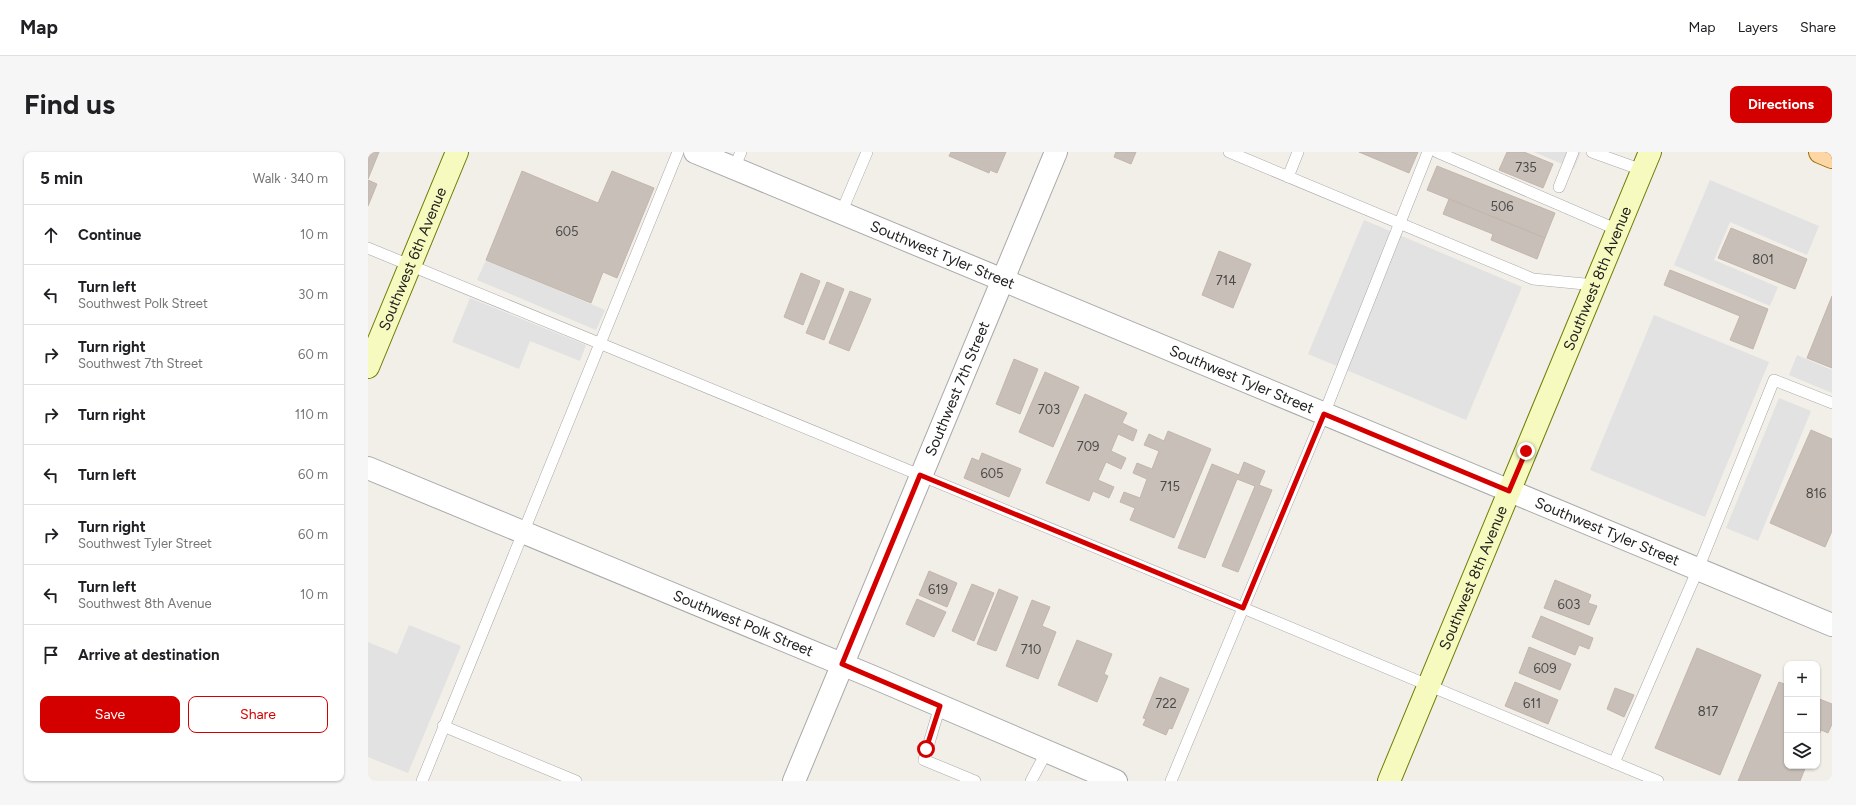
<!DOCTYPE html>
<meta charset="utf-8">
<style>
:root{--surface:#fff;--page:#f6f6f6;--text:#202124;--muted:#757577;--line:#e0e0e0;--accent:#d40000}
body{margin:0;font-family:Figtree,sans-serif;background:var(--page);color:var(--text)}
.controls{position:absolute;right:12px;bottom:12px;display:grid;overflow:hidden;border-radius:8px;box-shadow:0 1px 3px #0004}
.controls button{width:36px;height:36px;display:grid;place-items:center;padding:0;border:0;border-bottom:1px solid var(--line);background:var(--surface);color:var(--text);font:20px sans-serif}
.stop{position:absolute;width:12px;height:12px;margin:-9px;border:3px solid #d40000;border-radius:50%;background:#fff}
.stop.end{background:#d40000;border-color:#fff;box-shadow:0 1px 4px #0008}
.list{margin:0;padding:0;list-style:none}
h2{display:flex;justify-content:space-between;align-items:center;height:52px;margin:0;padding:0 16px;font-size:17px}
h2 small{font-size:13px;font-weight:400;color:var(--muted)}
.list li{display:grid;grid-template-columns:26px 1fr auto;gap:12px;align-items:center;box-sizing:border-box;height:60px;padding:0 16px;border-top:1px solid var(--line)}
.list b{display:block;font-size:15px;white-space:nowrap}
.list p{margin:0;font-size:13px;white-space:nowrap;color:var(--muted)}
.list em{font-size:13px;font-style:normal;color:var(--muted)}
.actions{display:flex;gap:8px;padding:12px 16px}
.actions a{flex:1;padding:9px 0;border:1px solid var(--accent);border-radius:8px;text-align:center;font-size:14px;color:var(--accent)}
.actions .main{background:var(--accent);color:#fff}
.icon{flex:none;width:22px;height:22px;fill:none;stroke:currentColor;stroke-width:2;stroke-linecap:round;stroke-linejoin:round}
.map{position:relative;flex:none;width:1464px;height:629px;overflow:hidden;border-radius:8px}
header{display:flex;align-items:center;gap:24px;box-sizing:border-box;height:56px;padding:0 20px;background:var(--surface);border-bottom:1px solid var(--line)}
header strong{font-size:19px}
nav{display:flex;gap:22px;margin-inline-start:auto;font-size:14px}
.intro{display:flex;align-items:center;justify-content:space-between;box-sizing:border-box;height:96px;padding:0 24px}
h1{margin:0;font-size:28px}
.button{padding:10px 18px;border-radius:8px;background:var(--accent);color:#fff;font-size:14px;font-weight:700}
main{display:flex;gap:24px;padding:0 24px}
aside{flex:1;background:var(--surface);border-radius:8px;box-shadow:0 1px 3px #0004}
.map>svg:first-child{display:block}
.parking{fill:#e2e2e2}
.building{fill:#c7bfb8;stroke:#c4b6ab}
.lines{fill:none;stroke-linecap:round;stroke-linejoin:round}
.lane-casing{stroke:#a9a9a9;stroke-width:12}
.street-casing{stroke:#a9a9a9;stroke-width:24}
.secondary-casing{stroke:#707d05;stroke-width:24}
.primary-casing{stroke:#a06b00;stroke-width:24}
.lane{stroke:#fff;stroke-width:11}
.street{stroke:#fff;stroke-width:22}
.secondary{stroke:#f7fabf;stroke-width:22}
.primary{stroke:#fcd6a4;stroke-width:22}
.route{stroke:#d40000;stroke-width:5}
.labels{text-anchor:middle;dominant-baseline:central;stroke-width:3.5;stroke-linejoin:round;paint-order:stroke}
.number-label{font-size:13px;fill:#4b4948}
.street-label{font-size:15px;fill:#222;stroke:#fff}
</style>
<header>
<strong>Map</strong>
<nav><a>Map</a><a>Layers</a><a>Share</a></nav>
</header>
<div class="intro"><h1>Find us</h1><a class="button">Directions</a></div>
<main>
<aside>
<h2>5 min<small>Walk · 340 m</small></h2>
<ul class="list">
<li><svg class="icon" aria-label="ahead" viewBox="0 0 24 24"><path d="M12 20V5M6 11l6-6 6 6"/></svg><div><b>Continue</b></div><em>10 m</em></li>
<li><svg class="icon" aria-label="left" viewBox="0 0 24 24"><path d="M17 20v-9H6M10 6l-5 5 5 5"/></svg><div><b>Turn left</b><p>Southwest Polk Street</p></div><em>30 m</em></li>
<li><svg class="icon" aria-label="right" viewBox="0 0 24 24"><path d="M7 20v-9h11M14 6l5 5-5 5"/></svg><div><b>Turn right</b><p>Southwest 7th Street</p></div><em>60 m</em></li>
<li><svg class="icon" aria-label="right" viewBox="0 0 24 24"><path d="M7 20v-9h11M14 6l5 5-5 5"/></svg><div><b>Turn right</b></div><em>110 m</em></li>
<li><svg class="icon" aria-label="left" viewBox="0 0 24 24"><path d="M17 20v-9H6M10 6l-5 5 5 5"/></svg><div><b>Turn left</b></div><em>60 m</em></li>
<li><svg class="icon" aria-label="right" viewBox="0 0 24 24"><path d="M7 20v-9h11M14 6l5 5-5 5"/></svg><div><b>Turn right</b><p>Southwest Tyler Street</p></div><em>60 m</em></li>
<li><svg class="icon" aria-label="left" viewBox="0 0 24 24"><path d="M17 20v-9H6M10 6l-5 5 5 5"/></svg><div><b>Turn left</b><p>Southwest 8th Avenue</p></div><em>10 m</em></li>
<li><svg class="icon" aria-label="arrive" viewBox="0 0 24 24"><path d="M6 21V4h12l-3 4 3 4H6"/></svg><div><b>Arrive at destination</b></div></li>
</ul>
<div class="actions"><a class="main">Save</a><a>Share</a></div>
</aside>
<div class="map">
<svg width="1464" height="629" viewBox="0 0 1464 629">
<rect width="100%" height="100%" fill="#f2efe9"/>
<g class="parking">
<path d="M1166,0h47l-7,17z"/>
<path d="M1342,28l109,46 -12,29 -77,-33 -16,38 64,27 -8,19 -96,-41z"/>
<path d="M996,68l158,67 -56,133 -158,-66z"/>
<path d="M118,108l119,50 -9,20 -119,-50z"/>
<path d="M102,146l116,47 -6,16 -50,-20 -11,28 -67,-27z"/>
<path d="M1286,163l115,47 -64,155 -115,-47z"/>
<path d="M1429,203l35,15v23l-43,-18z"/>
<path d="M1411,246l32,13 -53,130 -32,-13z"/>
<path d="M41,473l52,21 -53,127 -40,-16v-115l29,12z"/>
</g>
<g class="building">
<path d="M0,0h11l-11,27z"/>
<path d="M583,0h55l-9,21 -7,-3 -1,3 -40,-17z"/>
<path d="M748,0h20l-5,12 -17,-7z"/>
<path d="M991,0h59l-9,21z"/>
<path d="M1139,0h17l29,12 -10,24 -44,-18z"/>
<path d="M1069,14l118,47 -10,25 -118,-48z"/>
<path d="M154,19l76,32 14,-32 42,17 -37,90 -14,-6 -12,31 -105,-43z"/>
<path d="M0,28l9,4 -9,22z"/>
<path d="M1081,47l96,39 -8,21 -46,-19 2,-6 -50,-20z"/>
<path d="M1363,76l76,31 -12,30 -77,-31z"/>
<path d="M851,99l32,13 -18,44 -31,-13z"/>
<path d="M1302,118l98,39 -15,40 -23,-9 10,-24 -76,-31z"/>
<path d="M433,121l19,8 -17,44 -19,-8z"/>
<path d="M459,130l17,7 -20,51 -18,-7z"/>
<path d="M482,139l21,8 -22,52 -20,-8z"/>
<path d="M1464,144v72l-25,-10z"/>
<path d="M646,207l24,10 -18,45 -24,-10z"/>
<path d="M677,220l34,15 -26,60 -34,-15z"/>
<path d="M717,242l42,19 -5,10 15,7 -4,11 -15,-7 -7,17 15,7 -5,11 -15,-7 -8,18 16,7 -5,11 -16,-7 -4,10 -43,-18z"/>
<path d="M1443,278l21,9v92l-7,16 -55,-24z"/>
<path d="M800,279l43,18 -37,89 -44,-18 5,-12 -15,-6 4,-10 16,6 7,-19 -14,-6 4,-10 15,6 7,-18 -15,-6 5,-11 15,7z"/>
<path d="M614,301l39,16 -12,28 -45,-19 8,-20 7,3z"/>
<path d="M876,310l21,9 -6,14 13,5 -34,82 -16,-6 33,-80 -18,-7 -32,79 -27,-10 34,-84 27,11z"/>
<path d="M561,419l28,12 -10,24 -28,-12z"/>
<path d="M1187,428l36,15 -3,8 9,3 -8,19 -45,-17z"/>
<path d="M604,432l22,9 -20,48 -22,-10z"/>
<path d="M631,437l19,8 -22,54 -19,-7z"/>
<path d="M549,447l29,13 -12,25 -28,-13z"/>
<path d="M664,448l18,7 -8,19 14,6 -18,47 -32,-13z"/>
<path d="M1173,464l52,22 -4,11 -10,-4 -4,10 -43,-18z"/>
<path d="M709,488l35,14 -8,20 4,2 -11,26 -39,-17z"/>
<path d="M1161,495l42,17 -11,26 -41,-17z"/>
<path d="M1329,496l64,27 -41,100 -65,-27z"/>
<path d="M792,525l29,12 -17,40 -3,-1 -3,7 -23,-10 3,-6 -3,-1z"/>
<path d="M1147,530l43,18 -10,24 -43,-18z"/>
<path d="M1411,530l8,3v81h19l-6,15h-62z"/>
<path d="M1247,536l19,7 -10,22 -17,-8z"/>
<path d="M1449,546l15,6v20l-4,9 -7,-3 -4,9z"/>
</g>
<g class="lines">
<g class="lane-casing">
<g id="lane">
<path d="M861,0l304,127 62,6"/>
<path d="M1069,0l181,78"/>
<path d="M1224,0l50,18"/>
<path d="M366,16l7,-16"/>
<path d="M920,25l10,-25"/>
<path d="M1191,35l14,-35"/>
<path d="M473,61l26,-61"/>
<path d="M0,96l875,360 415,173"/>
<path d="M572,554l-16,54 51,21"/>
<path d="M75,574l133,55"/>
<path d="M1246,611l84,-194 76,-189 58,23"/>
<path d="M54,629l256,-629"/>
<path d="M663,629l16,-30"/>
<path d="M803,629l153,-367 104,-262"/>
</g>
</g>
<g class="street-casing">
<g id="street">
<path id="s1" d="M327,0l1137,473"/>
<path id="s2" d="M0,316l505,209 243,104"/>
<path id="s3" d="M426,629l262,-629"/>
</g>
</g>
<g class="secondary-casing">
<g id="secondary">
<path id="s4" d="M0,215l89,-215"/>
<path id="s5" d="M1021,629l261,-629"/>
</g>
</g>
<g class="primary-casing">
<path id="primary" d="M1452,0l12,5"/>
</g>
<use href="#lane" class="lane"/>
<use href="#street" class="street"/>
<use href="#secondary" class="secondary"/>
<use href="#primary" class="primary"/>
</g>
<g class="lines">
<path class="route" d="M558,597l14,-43 -98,-42 78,-189 323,133 81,-194 185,77 17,-40"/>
</g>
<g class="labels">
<g class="number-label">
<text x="1158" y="15">735</text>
<text x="1134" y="54">506</text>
<text x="199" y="79">605</text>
<text x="1395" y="107">801</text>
<text x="858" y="128">714</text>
<text x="681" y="257">703</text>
<text x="720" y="294">709</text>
<text x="624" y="321">605</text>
<text x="802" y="334">715</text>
<text x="1448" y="341">816</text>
<text x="570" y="437">619</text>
<text x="1201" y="452">603</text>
<text x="663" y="497">710</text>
<text x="1177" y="516">609</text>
<text x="798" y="551">722</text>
<text x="1164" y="551">611</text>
<text x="1340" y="559">817</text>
</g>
<g class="street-label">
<text stroke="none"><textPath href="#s1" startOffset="268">Southwest Tyler Street</textPath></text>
<text stroke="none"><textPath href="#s4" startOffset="117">Southwest 6th Avenue</textPath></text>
<text stroke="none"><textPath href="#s5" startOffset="544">Southwest 8th Avenue</textPath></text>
<text stroke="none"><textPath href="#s1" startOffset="592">Southwest Tyler Street</textPath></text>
<text stroke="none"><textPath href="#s3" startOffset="425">Southwest 7th Street</textPath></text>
<text stroke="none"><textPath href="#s1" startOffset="988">Southwest Tyler Street</textPath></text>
<text stroke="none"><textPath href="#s5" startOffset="220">Southwest 8th Avenue</textPath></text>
<text stroke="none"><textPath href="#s2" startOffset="406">Southwest Polk Street</textPath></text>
</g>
</g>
</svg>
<div class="controls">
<button>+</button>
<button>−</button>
<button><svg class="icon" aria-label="layers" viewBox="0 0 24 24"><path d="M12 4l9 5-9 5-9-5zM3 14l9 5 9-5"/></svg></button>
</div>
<div class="stop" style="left:558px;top:597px"></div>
<div class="stop end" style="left:1158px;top:299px"></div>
</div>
</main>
